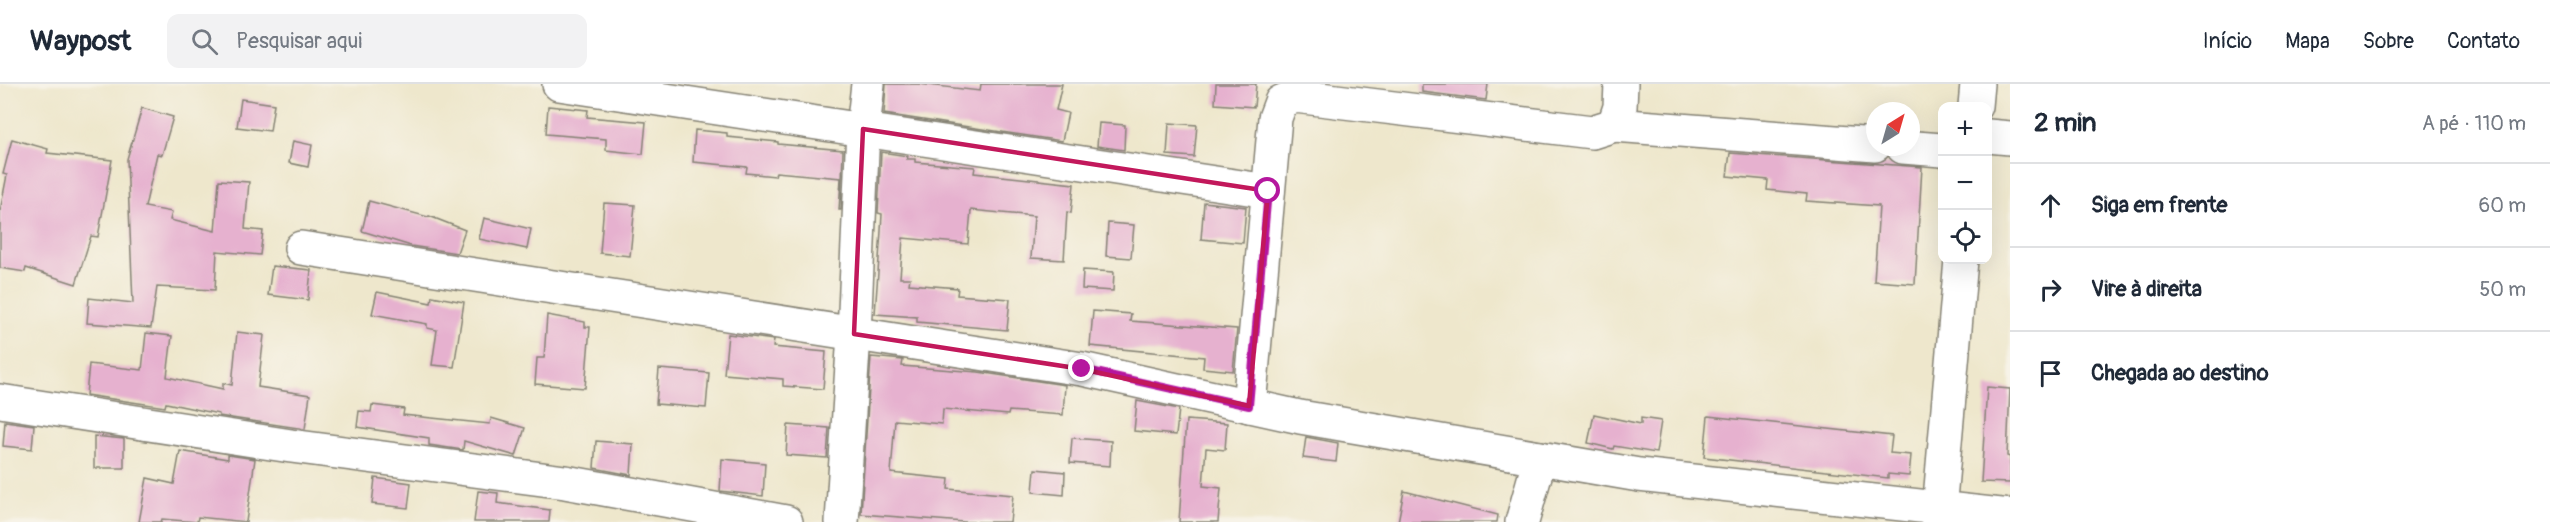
<!DOCTYPE html>
<html lang="pt">
<meta charset="utf-8">
<style>
:root{--surface:#fff;--page:#f2f2f3;--text:#1f2937;--muted:#747a83;--line:#e0e1e3}
body{margin:0;font-family:Pangolin,sans-serif;background:var(--page);color:var(--text)}
.controls{position:absolute;right:18px;top:18px;display:grid;overflow:hidden;border-radius:12px;box-shadow:0 6px 24px #0002}
.controls button{width:54px;height:54px;display:grid;place-items:center;padding:0;border:0;border-bottom:2px solid var(--line);background:var(--surface);color:var(--text);font:30px sans-serif}
.compass{position:absolute;left:1866px;top:18px;width:54px;height:54px;border-radius:50%;background:var(--surface);box-shadow:0 6px 24px #0002;rotate:37deg}
.stop{position:absolute;width:18px;height:18px;margin:-14px;border:4px solid #b5179e;border-radius:50%;background:#fff}
.stop.end{background:#b5179e;border-color:#fff;box-shadow:0 2px 6px #0008}
.list{margin:0;padding:0;list-style:none}
h2{display:flex;justify-content:space-between;align-items:center;height:78px;margin:0;padding:0 24px;font-size:26px}
h2 small{font-size:20px;font-weight:400;color:var(--muted)}
.list li{display:grid;grid-template-columns:39px 1fr auto;gap:18px;align-items:center;box-sizing:border-box;height:84px;padding:0 24px;border-top:2px solid var(--line)}
.list b{display:block;font-size:22px;white-space:nowrap}
.list em{font-size:20px;font-style:normal;color:var(--muted)}
.icon{flex:none;width:33px;height:33px;fill:none;stroke:currentColor;stroke-width:2;stroke-linecap:round;stroke-linejoin:round}
.map{position:relative;flex:none;width:2010px;height:438px;overflow:hidden}
header{display:flex;align-items:center;gap:36px;box-sizing:border-box;height:84px;padding:0 30px;background:var(--surface);border-bottom:2px solid var(--line)}
header strong{font-size:28px}
nav{display:flex;gap:33px;margin-inline-start:auto;font-size:21px}
.search{width:420px;height:54px;background:var(--page);display:flex;align-items:center;gap:15px;box-sizing:border-box;padding:0 21px;border-radius:12px;color:var(--muted);font-size:22px}
main{display:flex}
aside{flex:1;background:var(--surface)}
.map>svg:first-child{display:block}
.building{fill:#e6b1cf}
.lines{fill:none;stroke-linecap:round;stroke-linejoin:round}
.minor-casing{stroke:#858274;stroke-width:36}
.minor{stroke:#fff;stroke-width:33}
.route{stroke:#b5179e;stroke-width:8}
.marked{fill:none;stroke:#c2185b;stroke-width:4.5;stroke-linejoin:round}
</style>
<header>
<strong>Waypost</strong>
<div class="search"><svg class="icon" aria-label="search" viewBox="0 0 24 24"><circle cx="10" cy="10" r="6"/><path d="M15 15l6 6"/></svg>Pesquisar aqui</div>
<nav><a>Início</a><a>Mapa</a><a>Sobre</a><a>Contato</a></nav>
</header>
<main>
<div class="map">
<svg width="2010" height="438" viewBox="0 0 2010 438">
<rect width="100%" height="100%" fill="#f7f3e8"/>
<filter id="ink" filterUnits="userSpaceOnUse"><feTurbulence type="fractalNoise" baseFrequency=".0167" numOctaves="2"/><feDisplacementMap in="SourceGraphic" scale="12" xChannelSelector="R" yChannelSelector="G"/><feConvolveMatrix kernelMatrix="1 2 1 2 8 2 1 2 1" color-interpolation-filters="sRGB"/></filter>
<filter id="wash" filterUnits="userSpaceOnUse"><feTurbulence type="fractalNoise" baseFrequency=".008" numOctaves="4" result="noise"/><feDisplacementMap in="SourceGraphic" scale="24" xChannelSelector="R" yChannelSelector="G"/><feGaussianBlur stdDeviation="1.35" result="paint"/><feColorMatrix in="noise" values="0 0 0 0 0 0 0 0 0 0 0 0 0 0 0 0 0 1.4 0 .05"/><feComposite in="paint" operator="in"/></filter>
<g filter="url(#wash)">
<rect width="100%" height="100%" fill="#eee7cc"/>
<g id="blocks">
<g class="building">
<path d="M886,0h33l61,7 1,-7h81l-6,26 12,3 -6,28 -178,-27z"/>
<path d="M1216,0h40l-2,23 -39,-3z"/>
<path d="M1422,0h66l-2,16 -64,-8z"/>
<path d="M241,15l33,5 -4,27 -33,-4z"/>
<path d="M548,22l40,4 -1,7 59,5 -3,32 -37,-4v-11l-60,-5z"/>
<path d="M142,24l31,9 -11,38 -5,-1 -12,53 27,5 -2,8 45,11 4,-51 30,2 -4,47 18,2 -3,24 -43,-4 -2,39 -58,-3 -6,41 -64,-5 2,-25 44,5 -6,-144z"/>
<path d="M1099,39l26,2 -1,25 -27,-4z"/>
<path d="M1169,39l28,2 -3,32 -27,-2z"/>
<path d="M695,46l32,3v4l51,5v2l65,6 -2,60h-2l2,-32 -65,-6 -1,4 -29,-3 1,-6 -54,-5z"/>
<path d="M12,55l36,10 -1,4 65,7 -14,77 -7,-1 -15,48 -50,-16 -1,4 -25,-4v-57l7,-36 -4,-1z"/>
<path d="M293,57l19,4 -4,22 -19,-4z"/>
<path d="M881,68l27,4 -1,3h8v3l60,5 -1,6 100,11 -3,29 -4,-1 -3,48 -33,-2 3,-42 -63,-6 -3,34 -65,-6 -3,40h10l-1,6 49,4 -1,7 53,4 -3,31 -90,-8v-5l-42,-3 6,-83 1,-17 -4,-1z"/>
<path d="M1730,69l192,14 -7,117 -41,-3 5,-75 -73,-5 1,-7 -40,-4 1,-10 -41,-4z"/>
<path d="M369,117l59,16 1,-1 36,14 -8,23 -46,-7 -49,-15z"/>
<path d="M1204,118l42,5 -3,36 -42,-4z"/>
<path d="M604,119l31,2 -5,51 -30,-3z"/>
<path d="M484,134l47,11 -4,20 -48,-10z"/>
<path d="M1108,139l26,2 -3,33 -25,-2z"/>
<path d="M272,182l39,4 -3,30 -40,-5z"/>
<path d="M1083,186l31,2 -1,19 -31,-2z"/>
<path d="M377,208l54,11 1,-7 32,6 -10,65 -22,-2 5,-35 -10,-2v-4l-55,-10z"/>
<path d="M1093,227l38,3 -1,7 107,8 -4,42 -30,-3 1,-11 -114,-11z"/>
<path d="M547,231l38,7v5h5l-5,61 -50,-4 2,-26h7z"/>
<path d="M237,248l27,3 -6,52 52,8 -5,34 -86,-13v-2l-53,-11 -1,4 -79,-12 3,-31 53,6 4,-37 26,3 -5,41 56,12v-6l9,2z"/>
<path d="M728,250l46,6 -1,7 53,5 -3,37 -40,-3v-7l-59,-5z"/>
<path d="M871,273l32,3 -1,6 76,6 87,13 -2,30 -54,-4 -1,4 -65,-6 -1,15 -47,-4 -4,53 58,6 -1,10 65,6 -3,27h-46l-103,-8z"/>
<path d="M659,285l50,4 -3,35 -50,-4z"/>
<path d="M1987,303l23,2 -3,67 3,1v26l-29,-1z"/>
<path d="M1137,317l42,8 -3,26 -42,-4z"/>
<path d="M372,321l32,4 -1,6 87,9 1,-6 34,10 -9,28 -52,-15 -1,9 -34,-5v-7l-72,-11 2,-16 12,1z"/>
<path d="M1594,330l47,10v-6l20,3 -5,32 -42,-7 -1,3 -25,-6z"/>
<path d="M1708,332l184,20 -2,17 21,2 -2,21 -21,-2v4l-184,-21z"/>
<path d="M1186,336l41,3 -2,27 -19,-2 -3,38 18,2 -3,34h-39z"/>
<path d="M5,337l29,4 -2,24 -29,-3z"/>
<path d="M788,341l41,3 -2,30 -41,-3z"/>
<path d="M94,352l30,3v29h-30z"/>
<path d="M1306,353l32,6 -2,19 -33,-4z"/>
<path d="M1072,354l39,3 -1,25 -40,-3z"/>
<path d="M596,357l37,3 -2,31 -37,-7z"/>
<path d="M180,367l48,8v-4l27,4 -9,63 -48,-5 -1,5 -35,-3 -1,3h-22l8,-44 27,6z"/>
<path d="M722,375l43,4 -2,33 -43,-5z"/>
<path d="M1035,385l30,3 -1,23 -31,-3z"/>
<path d="M375,394l36,5 -3,25 -36,-4z"/>
<path d="M478,407l20,2 -1,10 53,7 -1,12h-75z"/>
<path d="M1404,407l94,24 -1,7h-99z"/>
</g>
</g>
</g>
<g filter="url(#ink)">
<use href="#blocks" fill-opacity="0" stroke="#858274" stroke-width="1.5"/>
<g class="lines">
<g class="minor-casing">
<g id="minor">
<path d="M559,0l709,107"/>
<path d="M1975,22l2,-22"/>
<path d="M1614,41l261,20"/>
<path d="M1988,52l22,2"/>
<path d="M1903,63l39,3"/>
<path d="M301,164l781,121 218,48 339,58 371,41"/>
<path d="M0,317l291,45 274,36 221,40"/>
<path d="M1249,322l26,-288 6,-16 14,-6 297,36 22,-7 6,-18 1,-23"/>
<path d="M842,438l12,-188 9,-205 5,-45"/>
<path d="M1522,438l18,-64"/>
<path d="M1938,438l23,-262"/>
</g>
</g>
<use href="#minor" class="minor"/>
</g>
</g>
<g class="lines" filter="url(#ink)">
<path class="route" d="M1082,285l167,37 19,-215"/>
</g>
<path class="marked" d="M863,45l405,62 -19,215 -167,-37 -228,-35z"/>
</svg>
<div class="controls">
<button>+</button>
<button>−</button>
<button><svg class="icon" aria-label="locate" viewBox="0 0 24 24"><circle cx="12" cy="12" r="6"/><path d="M12 2v4M12 18v4M2 12h4M18 12h4"/></svg></button>
</div>
<svg class="compass" viewBox="-18 -18 36 36"><path d="M0-13l5 13h-10z" fill="#e53935"/><path d="M0 13l5-13h-10z" fill="#747a83"/></svg>
<div class="stop" style="left:1268px;top:107px"></div>
<div class="stop end" style="left:1082px;top:285px"></div>
</div>
<aside>
<h2>2 min<small>A pé · 110 m</small></h2>
<ul class="list">
<li><svg class="icon" aria-label="ahead" viewBox="0 0 24 24"><path d="M12 20V5M6 11l6-6 6 6"/></svg><div><b>Siga em frente</b></div><em>60 m</em></li>
<li><svg class="icon" aria-label="right" viewBox="0 0 24 24"><path d="M7 20v-9h11M14 6l5 5-5 5"/></svg><div><b>Vire à direita</b></div><em>50 m</em></li>
<li><svg class="icon" aria-label="arrive" viewBox="0 0 24 24"><path d="M6 21V4h12l-3 4 3 4H6"/></svg><div><b>Chegada ao destino</b></div></li>
</ul>
</aside>
</main>
